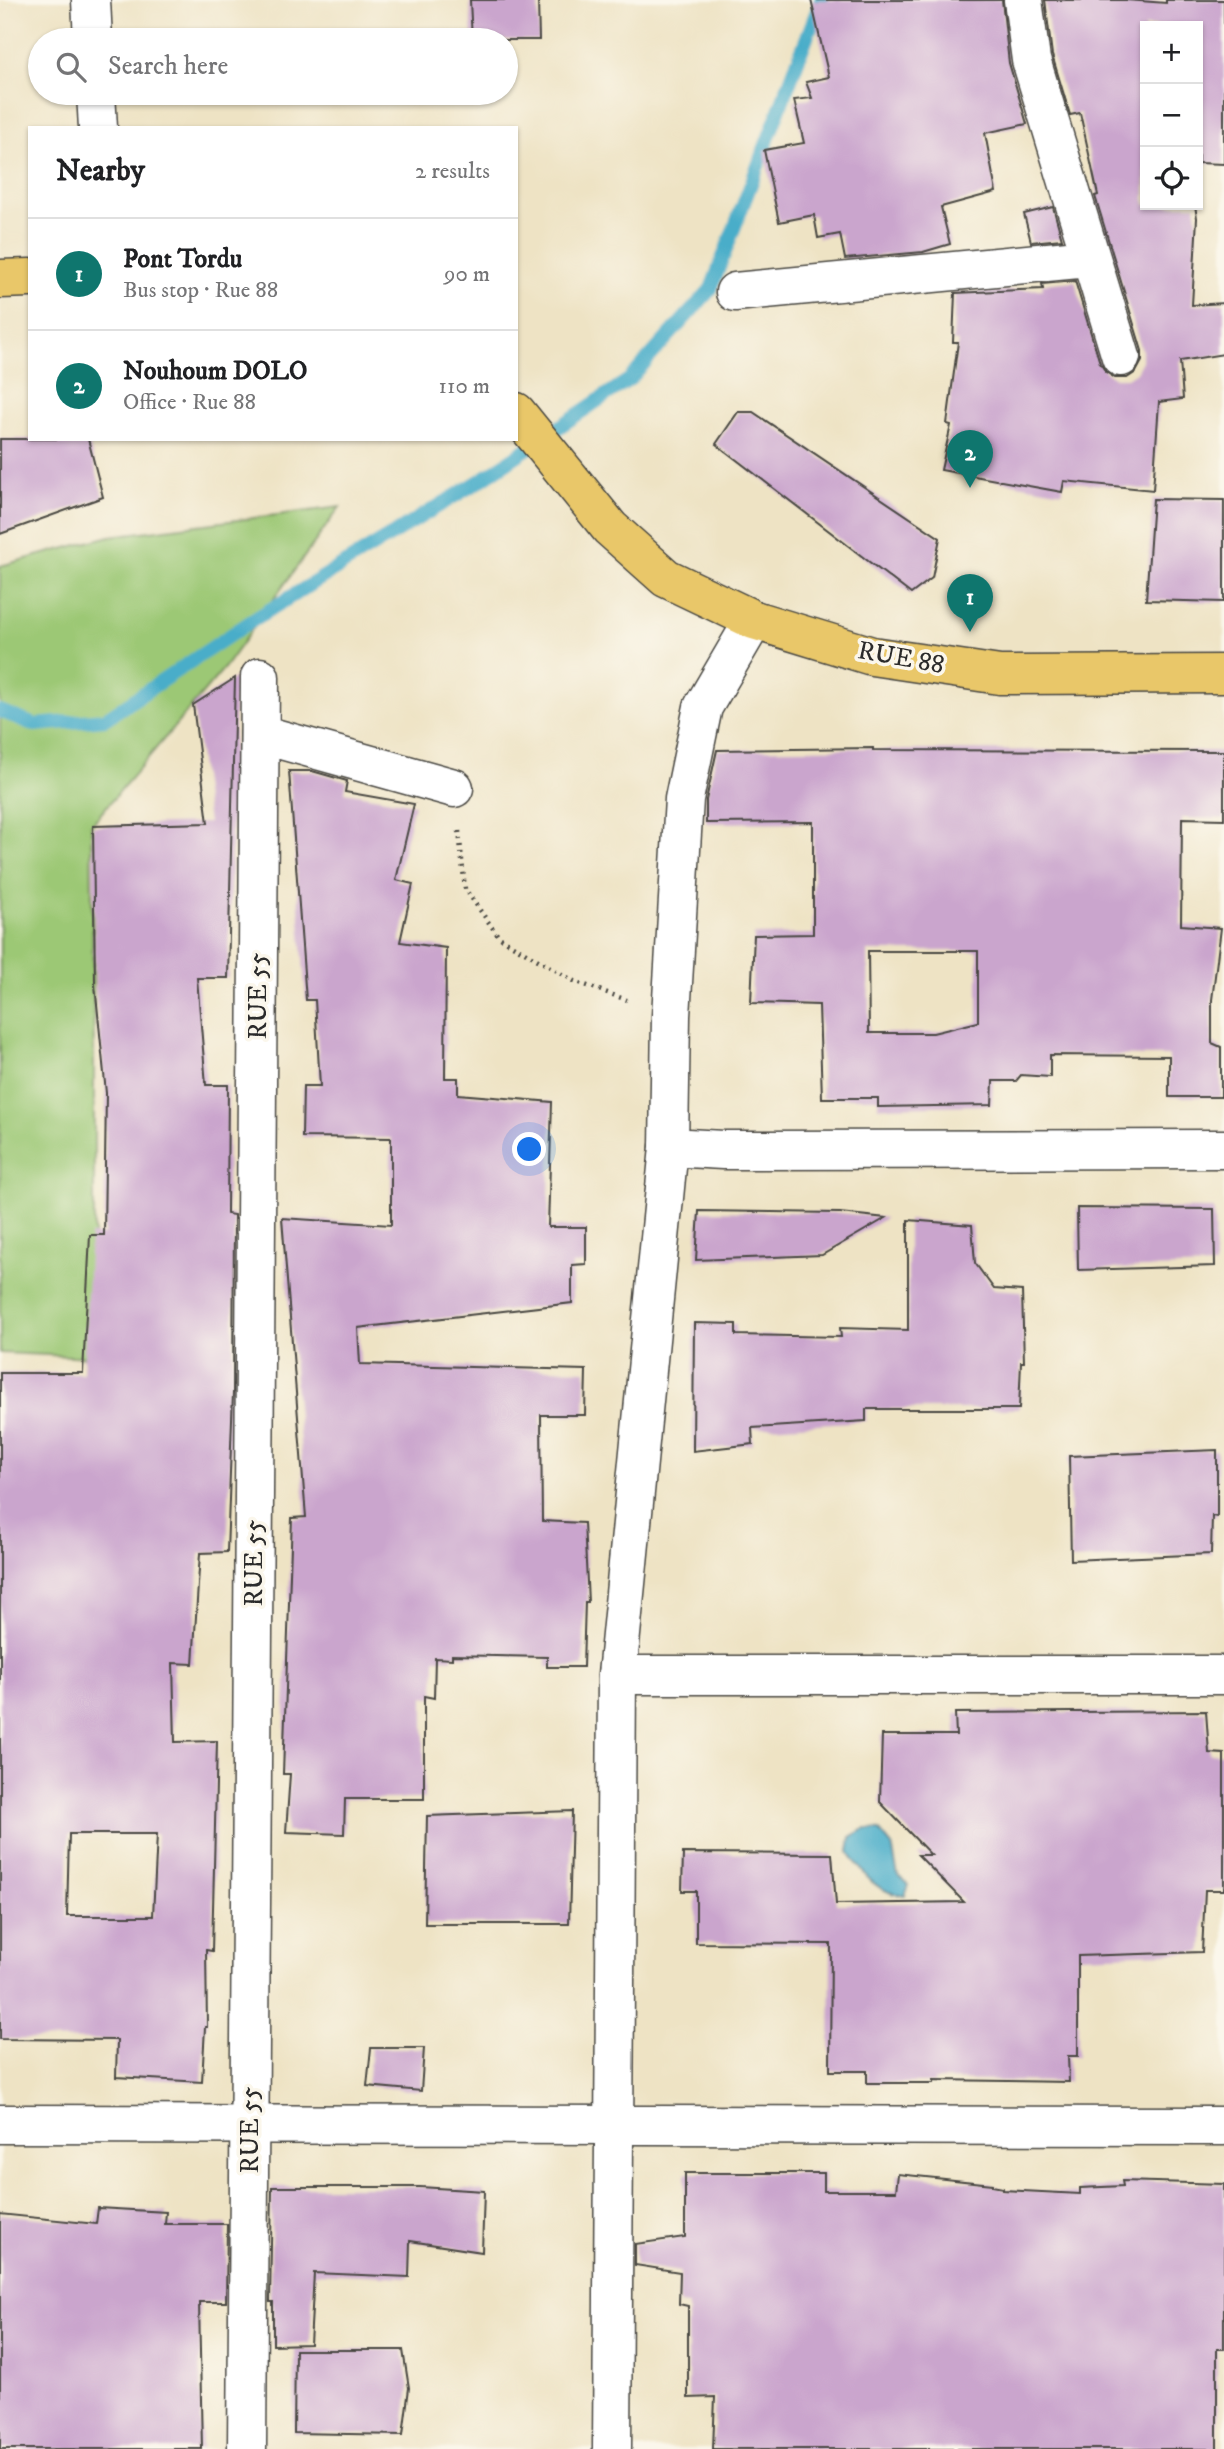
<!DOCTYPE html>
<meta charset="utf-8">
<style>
:root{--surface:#fff;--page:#f2f2f2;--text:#202124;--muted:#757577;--line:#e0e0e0;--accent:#0f766e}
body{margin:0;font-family:"IM FELL DW Pica",serif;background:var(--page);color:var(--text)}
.controls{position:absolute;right:21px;top:21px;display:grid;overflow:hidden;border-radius:0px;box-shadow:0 2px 5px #0004}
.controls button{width:63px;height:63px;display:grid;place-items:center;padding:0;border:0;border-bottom:2px solid var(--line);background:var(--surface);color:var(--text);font:35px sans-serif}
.you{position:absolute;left:530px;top:1150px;width:24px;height:24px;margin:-18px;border:5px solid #fff;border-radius:50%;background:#1a73e8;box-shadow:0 0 0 10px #1a73e833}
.badge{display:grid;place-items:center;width:46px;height:46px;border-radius:50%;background:var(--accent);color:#fff;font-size:23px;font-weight:700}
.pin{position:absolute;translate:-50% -58px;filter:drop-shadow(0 2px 4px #0008)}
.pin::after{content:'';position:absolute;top:37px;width:24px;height:21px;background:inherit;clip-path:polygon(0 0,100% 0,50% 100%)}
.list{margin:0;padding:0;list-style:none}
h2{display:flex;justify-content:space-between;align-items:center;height:91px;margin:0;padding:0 28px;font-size:30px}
h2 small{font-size:23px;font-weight:400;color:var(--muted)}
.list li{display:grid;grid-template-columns:46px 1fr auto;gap:21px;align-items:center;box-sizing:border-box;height:112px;padding:0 28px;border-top:2px solid var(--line)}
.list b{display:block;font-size:26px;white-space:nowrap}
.list p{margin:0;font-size:23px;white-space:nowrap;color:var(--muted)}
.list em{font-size:23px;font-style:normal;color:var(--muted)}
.icon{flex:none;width:38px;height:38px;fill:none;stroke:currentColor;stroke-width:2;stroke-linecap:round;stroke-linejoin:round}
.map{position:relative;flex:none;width:1224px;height:2449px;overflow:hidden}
.search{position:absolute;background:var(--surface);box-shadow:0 2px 5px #0004;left:28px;top:28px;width:490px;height:77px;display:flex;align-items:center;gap:18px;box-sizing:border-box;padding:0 24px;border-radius:38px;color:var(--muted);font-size:26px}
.panel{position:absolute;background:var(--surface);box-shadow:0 2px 5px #0004;left:28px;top:126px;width:490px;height:315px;border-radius:0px}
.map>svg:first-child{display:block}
.green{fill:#9cc875;stroke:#647a50;stroke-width:2}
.water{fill:#4aadc9;stroke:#3a6c7a;stroke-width:2}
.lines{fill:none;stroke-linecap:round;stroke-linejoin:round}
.stream{stroke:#4aadc9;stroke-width:14}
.building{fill:#caa5cd;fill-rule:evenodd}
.minor-casing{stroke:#484742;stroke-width:41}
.major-casing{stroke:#484742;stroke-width:41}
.path{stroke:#484742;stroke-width:4.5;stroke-dasharray:2 5;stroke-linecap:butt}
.minor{stroke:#fff;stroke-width:38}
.major{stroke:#e9c769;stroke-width:38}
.labels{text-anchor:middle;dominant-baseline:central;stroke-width:7;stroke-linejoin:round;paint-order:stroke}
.street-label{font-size:26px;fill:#2b2b2b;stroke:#fbf7ec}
</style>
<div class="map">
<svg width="1224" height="2449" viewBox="0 0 1224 2449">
<rect width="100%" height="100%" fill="#fbf7ec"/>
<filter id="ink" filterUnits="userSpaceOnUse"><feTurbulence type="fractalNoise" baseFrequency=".0143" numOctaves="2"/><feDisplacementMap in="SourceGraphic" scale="14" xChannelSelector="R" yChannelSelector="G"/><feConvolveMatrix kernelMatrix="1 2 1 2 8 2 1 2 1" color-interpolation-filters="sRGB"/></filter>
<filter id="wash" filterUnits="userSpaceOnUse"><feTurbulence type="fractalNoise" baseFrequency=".00686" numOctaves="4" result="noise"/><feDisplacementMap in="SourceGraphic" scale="28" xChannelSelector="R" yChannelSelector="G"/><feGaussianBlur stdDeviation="1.57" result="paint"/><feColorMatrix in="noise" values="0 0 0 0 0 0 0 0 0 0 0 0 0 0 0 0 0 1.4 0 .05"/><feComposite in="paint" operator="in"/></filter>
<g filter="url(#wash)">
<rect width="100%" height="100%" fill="#eee3c4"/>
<path class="green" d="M340,507l-115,160 -134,158 3,231v301l-94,-4v-787l110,-30z"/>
<path class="water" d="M865,1829l14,1 13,16 6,30 11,9 -4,11c-31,-5 -40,-20 -56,-44l2,-15z"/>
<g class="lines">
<path class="stream" d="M0,711l35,14 70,-6 148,-99 228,-140 149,-101 81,-90 110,-289"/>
</g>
<g id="blocks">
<g class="building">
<path d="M470,0h68l1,40h-67z"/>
<path d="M811,0h191l7,63 18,61 -42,9 11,59 -55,15 9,37 -27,8 -78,7 -5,-25 -22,4 -4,-23 -35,7 -15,-72 40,-7 -10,-43 18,-2 -6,-16 23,-5z"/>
<path d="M1045,0h81l40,3v-3h58v164l-26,-1v-137h-53v179h50l2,13 -5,87 32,-2v51l-44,7 3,38 -24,3 -6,88 -89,-9 -2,11 -121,-22 10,-45 -4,-1 11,-82h-5l2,-49 88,-4 -1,-5 33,-3 25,82 6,9 9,6h12l9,-6 6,-11v-10l-47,-155 3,-1 -18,-82 -10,2 -18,-60z"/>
<path d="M1053,207l9,32 -31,3 -7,-28z"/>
<path d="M738,412h15l187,126 -8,40 -21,16 -195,-150z"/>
<path d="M0,439h88l15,58 -103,37z"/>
<path d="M1153,499l71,1v102l-78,-2z"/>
<path d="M235,678l-7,300h-31l9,107h22l-1,129 7,1 -1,178 -6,159 -27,1 -7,111 -20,-1 2,79 42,-1 -5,210 -6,-1 1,77h-2l-3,55 -86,-5 1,-37 -117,-1v-666h83l7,-138h14l2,-142 -11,-108 -2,-159 115,-3 -15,-118zM69,1834h88l-4,82h-86z"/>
<path d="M873,748v2l351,1v68l-42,-1 -1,107 40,3 -9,72v43l9,4v50h-52v-41l-119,-1v22l-29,-2 -5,6h-23l-1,24 -114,2v-9h-56l-3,-93 -68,-2 3,-68 59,-1v-112l-107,1v-23l11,-50zM868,951h110v71l-45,11h-64z"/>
<path d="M289,771h23l35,10 -2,11 69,12 -18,76 17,4 -13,58 46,6 -1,130h13v16l94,8 -4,125h38v37l-14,1v38l-214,25 2,36 226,6 -1,45h-44l1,106 42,2 4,79h-3l-2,65h-36v-10l-95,-2v4l-17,-1 -1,40 -10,-2v103h-79l-1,35 -58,-2 4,-58h-7l9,-256 14,-1 -24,-299 109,7v-87l-89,-1 1,-51h17l-5,-86h-9z"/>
<path d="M1077,1208l137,1 1,57 -137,4z"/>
<path d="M699,1211l141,2 46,5 -64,37 -126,5z"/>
<path d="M908,1220l64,5 3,38 19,26 28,2 2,71h-3l-2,47h-153v12l-114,7 1,16 -60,7 1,-128 42,1v11l105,2 -1,-9 68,2z"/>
<path d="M1217,1450v67l-5,-1 -1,38 -140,6 -2,-104z"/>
<path d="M1206,1711l3,42 15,1v136h-19l-3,62 -124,4v100h-10l1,26 -135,-2v3h-67v-12h-37l1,-127 -135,-1v-52h-14l1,-38 149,1 4,50 128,-2 -46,-47h13l-51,-53 2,-67h74l-1,-22z"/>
<path d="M572,1811l-3,113h-144l2,-108z"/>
<path d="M371,2048h53l-3,43 -54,-5z"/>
<path d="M685,2173h139v18h72l2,-17 94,10v2l11,2v2l77,4v-6l43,-2 -1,-5 102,3v165h-7v100h-504l2,-52 -27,1v-92l-9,-2 1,-32 -45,-7v-21l50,-7z"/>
<path d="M272,2187h148l64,4 -2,61 -72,-11 -1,36 -95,-4 -4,71 -37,1v-43h-3z"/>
<path d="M98,2208l68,4 -1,12h62l-1,78h-27l3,147h-202v-235l96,10z"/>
<path d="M295,2350h108l6,38 -6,47 -109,-2z"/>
</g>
</g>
</g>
<g filter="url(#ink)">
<use href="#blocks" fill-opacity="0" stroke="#484742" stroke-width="2"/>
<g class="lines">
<g class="minor-casing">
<g id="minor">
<path d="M91,0l2,40"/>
<path d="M1023,0l8,60 90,297"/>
<path d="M96,93l2,35"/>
<path d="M735,292l354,-34"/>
<path d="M260,734l194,54"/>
<path d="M669,1147l54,3 501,-1"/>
<path d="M617,1675h607"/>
<path d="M0,2124l1224,2"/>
<path d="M247,2449l13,-1772"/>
<path d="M612,2449l5,-774 52,-528 2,-131 13,-217 19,-92 51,-87"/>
</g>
</g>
<g class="major-casing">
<g id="major">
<path d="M0,279l30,-1"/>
<path d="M516,412l94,116 56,50 88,42 118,36 128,19 224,-1"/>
</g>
</g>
<path class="path" d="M459,831l6,58 34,48 75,44 53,19"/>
<use href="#minor" class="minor"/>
<use href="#major" class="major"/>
</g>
</g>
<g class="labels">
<g class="street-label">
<text transform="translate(901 658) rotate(10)">RUE 88</text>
<text transform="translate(258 996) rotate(-90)">RUE 55</text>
<text transform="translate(254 1563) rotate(-90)">RUE 55</text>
<text transform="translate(250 2130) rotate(-90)">RUE 55</text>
</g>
</g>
</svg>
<div class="controls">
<button>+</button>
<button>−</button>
<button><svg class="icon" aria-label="locate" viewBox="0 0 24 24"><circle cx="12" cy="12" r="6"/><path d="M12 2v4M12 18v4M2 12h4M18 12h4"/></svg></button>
</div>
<div class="you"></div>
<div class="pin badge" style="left:970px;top:632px">1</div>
<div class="pin badge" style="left:970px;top:488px">2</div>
<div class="search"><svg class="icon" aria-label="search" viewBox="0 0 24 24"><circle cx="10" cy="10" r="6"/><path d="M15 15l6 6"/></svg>Search here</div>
<section class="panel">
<h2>Nearby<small>2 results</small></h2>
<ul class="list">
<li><span class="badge">1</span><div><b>Pont Tordu</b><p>Bus stop · Rue 88</p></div><em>90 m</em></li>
<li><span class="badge">2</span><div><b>Nouhoum DOLO</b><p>Office · Rue 88</p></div><em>110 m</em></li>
</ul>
</section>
</div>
